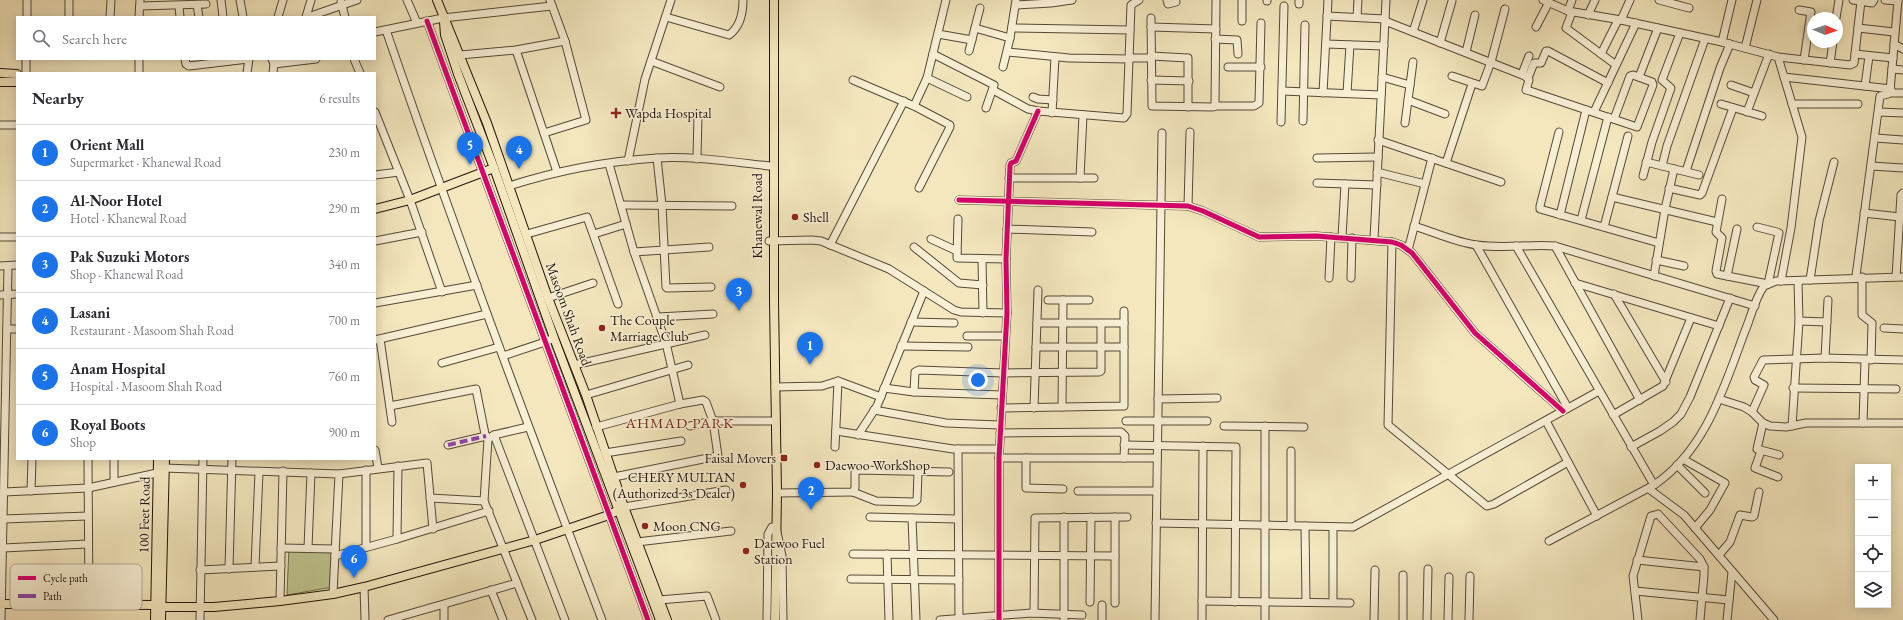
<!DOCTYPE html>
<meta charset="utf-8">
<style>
:root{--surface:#fff;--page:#f7f7f7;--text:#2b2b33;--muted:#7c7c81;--line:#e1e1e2;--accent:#1a73e8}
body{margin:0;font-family:"EB Garamond",serif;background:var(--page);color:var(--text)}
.controls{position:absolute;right:12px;bottom:12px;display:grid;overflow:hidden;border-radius:0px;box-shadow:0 2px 10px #0003}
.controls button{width:36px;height:36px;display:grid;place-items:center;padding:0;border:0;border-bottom:1px solid var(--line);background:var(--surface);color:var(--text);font:20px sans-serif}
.compass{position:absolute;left:1807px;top:12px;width:36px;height:36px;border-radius:50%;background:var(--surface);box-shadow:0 2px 10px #0003;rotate:92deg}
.you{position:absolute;left:978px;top:380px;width:14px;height:14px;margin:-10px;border:3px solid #fff;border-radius:50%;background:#1a73e8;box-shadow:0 0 0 6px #1a73e833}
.badge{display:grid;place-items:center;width:26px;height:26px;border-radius:50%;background:var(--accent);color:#fff;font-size:13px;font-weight:700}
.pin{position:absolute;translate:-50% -33px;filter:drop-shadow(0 1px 2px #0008)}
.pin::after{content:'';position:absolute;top:21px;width:14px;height:12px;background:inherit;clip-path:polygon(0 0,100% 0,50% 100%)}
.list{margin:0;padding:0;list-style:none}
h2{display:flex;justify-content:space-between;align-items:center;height:52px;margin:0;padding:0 16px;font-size:17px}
h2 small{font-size:13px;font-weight:400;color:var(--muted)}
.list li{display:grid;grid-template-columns:26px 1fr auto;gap:12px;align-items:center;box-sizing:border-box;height:56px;padding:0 16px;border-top:1px solid var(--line)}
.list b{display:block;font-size:15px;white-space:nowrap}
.list p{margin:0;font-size:13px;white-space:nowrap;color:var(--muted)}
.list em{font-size:13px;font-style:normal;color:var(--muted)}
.icon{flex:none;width:22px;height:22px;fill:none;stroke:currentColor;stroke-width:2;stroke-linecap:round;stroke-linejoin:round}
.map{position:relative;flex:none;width:1903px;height:620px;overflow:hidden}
.search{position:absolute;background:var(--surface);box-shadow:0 2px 10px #0003;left:16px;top:16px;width:360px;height:44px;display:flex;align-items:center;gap:10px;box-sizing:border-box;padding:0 14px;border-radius:0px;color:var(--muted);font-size:15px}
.panel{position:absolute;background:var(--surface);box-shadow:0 2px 10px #0003;left:16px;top:72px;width:360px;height:388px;border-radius:0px}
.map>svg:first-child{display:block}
.green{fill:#bfc48f;stroke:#706c4c}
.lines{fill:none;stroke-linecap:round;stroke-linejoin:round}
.minor-casing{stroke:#554937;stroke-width:9}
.major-casing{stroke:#20140a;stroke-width:10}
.minor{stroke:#f8efd5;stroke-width:7}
.major{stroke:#f4e7be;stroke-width:8}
.quiet{stroke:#8e44ad;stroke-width:4;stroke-dasharray:8 4;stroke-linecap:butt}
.cycleway-casing{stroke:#f8efd5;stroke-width:8}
.cycleway{stroke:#d6006c;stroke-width:5}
.poi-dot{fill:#8f2418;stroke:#f8efd5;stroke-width:1.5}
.labels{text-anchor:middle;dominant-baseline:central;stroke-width:3;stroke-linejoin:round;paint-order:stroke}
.poi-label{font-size:14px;fill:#20140a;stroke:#f8efd5;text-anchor:start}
.street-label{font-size:14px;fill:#20140a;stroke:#f8efd5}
.neighbourhood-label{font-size:15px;letter-spacing:1px;fill:#7a1f14;stroke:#f8efd5}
.key{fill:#f8efd5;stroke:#b7ad98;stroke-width:1}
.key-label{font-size:11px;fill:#20140a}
</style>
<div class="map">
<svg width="1903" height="620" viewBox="0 0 1903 620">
<rect width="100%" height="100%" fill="#f4e7be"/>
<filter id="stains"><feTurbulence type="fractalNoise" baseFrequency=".005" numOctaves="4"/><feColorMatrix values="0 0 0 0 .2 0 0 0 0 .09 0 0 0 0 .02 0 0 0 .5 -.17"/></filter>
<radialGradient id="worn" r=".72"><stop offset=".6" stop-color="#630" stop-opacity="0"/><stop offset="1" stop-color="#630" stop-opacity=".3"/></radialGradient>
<path class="green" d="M289,546l46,1 -2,40 -46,8z"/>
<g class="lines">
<g class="minor-casing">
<g id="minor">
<path d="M27,0v17"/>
<path d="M221,0l2,17"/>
<path d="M240,0l3,17"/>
<path d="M407,0l10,23"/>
<path d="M1167,0l1,4 8,-2"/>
<path d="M1267,0v1"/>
<path d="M1543,0l25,11 53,9 101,22 56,15 72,8 4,-2 7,-62"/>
<path d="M1659,0l30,8"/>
<path d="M1853,0l19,3 2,-3"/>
<path d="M1885,0l13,1"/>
<path d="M341,2l4,15"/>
<path d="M1299,4v-4"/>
<path d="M197,5l2,12"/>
<path d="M1016,5l35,-2 21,-3"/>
<path d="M140,6l66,-2"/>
<path d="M179,6l1,11"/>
<path d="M1799,10l12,2 -7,48"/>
<path d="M1568,11l4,-11"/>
<path d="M1572,12l-6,16 50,37"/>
<path d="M1588,15l7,-15"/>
<path d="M1327,16l58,3"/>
<path d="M69,17v-17"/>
<path d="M110,17l1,-17"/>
<path d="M139,17l1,-17"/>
<path d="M278,17l5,-17"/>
<path d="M306,17l5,-17"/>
<path d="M308,17l49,-17"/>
<path d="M666,17l63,18c11,-8 14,-22 14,-35"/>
<path d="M1357,17l1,-17"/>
<path d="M1151,18l1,88 61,1 2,-1 1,-106"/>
<path d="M1836,18l3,-18"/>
<path d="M1621,20l9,-20"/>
<path d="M427,21l221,599"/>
<path d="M1242,21v-21"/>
<path d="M1385,21l140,55 4,4 -3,10 4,1 107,36 16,-42 -1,-3 -19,-7 -3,1 -16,43"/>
<path d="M1151,27l65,2"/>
<path d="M1536,27l13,-25"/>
<path d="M975,28l35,10"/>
<path d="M1012,28l118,2"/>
<path d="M1858,28l36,4"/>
<path d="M386,30c68,198 141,394 216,590"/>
<path d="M375,32l68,-14 109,-12"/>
<path d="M1413,32l10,-32"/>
<path d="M938,34l34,6"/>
<path d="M1215,39l22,1 1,14"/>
<path d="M1722,42l10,-42"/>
<path d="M1440,43l12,-42"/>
<path d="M1326,44l58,2"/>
<path d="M1894,44l9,5"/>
<path d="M1745,48l12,-48"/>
<path d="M516,50l41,122"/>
<path d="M969,51l11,-43"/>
<path d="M1008,52l61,6 61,1"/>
<path d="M1466,52l9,-37"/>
<path d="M933,54l61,31 -8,23"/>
<path d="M1601,54l17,-34"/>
<path d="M1855,54l38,4"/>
<path d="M460,55l56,-5 49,-9"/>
<path d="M1151,56l37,2v49"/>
<path d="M1778,57l24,80 -11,91 -10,53"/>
<path d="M1130,58h21"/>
<path d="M185,59l1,5 3,2 59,-7"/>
<path d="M272,59l2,5 -1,9"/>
<path d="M354,59l6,14"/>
<path d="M651,61l69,26"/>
<path d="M1830,63l3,-21"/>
<path d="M274,64l42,-5"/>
<path d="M1003,67l7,-29 6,-38"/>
<path d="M1228,67h33"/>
<path d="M1892,69l11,1"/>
<path d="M26,73v-14"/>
<path d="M139,73v-14"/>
<path d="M247,73l2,-14"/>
<path d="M1522,74l7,-18"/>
<path d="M1452,76l30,10 9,-24 14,-53"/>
<path d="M1382,77l28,8"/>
<path d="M1639,77l19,-49"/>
<path d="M1784,77l107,12"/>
<path d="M927,78l40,19"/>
<path d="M1528,78l6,-15h7l5,-12h2l60,32"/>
<path d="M853,80l61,26 36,19v2l-31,61"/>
<path d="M1151,80l38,1"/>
<path d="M1731,85l23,8"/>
<path d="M1865,86l4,-30"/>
<path d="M993,90l35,19 10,2 86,7 3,-4 4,-109 8,-5"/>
<path d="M1282,91l99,4"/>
<path d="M1323,93l5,-93"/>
<path d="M1347,93l3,-48"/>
<path d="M1890,93h13"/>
<path d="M1033,97l5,2 15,1"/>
<path d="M1408,100l37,14"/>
<path d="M1721,104l41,12"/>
<path d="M1792,104h66"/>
<path d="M914,106l13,-28 19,-78"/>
<path d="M1215,106h39l5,-3 2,-80"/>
<path d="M375,112l35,88 32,92"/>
<path d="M1594,112l42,-89"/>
<path d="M1747,112l22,-58"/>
<path d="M1879,112l24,1"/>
<path d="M1052,113l3,-56"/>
<path d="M1303,121l2,-96"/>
<path d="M1281,122l3,-116"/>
<path d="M1405,123l8,-61"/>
<path d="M0,125h17"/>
<path d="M1559,132l-19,74v3l119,34"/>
<path d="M544,133l42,-13 -21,-79 -15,-41"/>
<path d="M1875,138l28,2"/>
<path d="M1378,140l123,42"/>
<path d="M657,158l5,47 4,82 1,1 44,-1"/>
<path d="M1317,158l61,-1"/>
<path d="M697,159l1,-45"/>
<path d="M628,161l17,-82 26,-79"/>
<path d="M1646,162l53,13"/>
<path d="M1446,163l26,-79"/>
<path d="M609,164l25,88 32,91 14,61"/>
<path d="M1662,166l5,-20 38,-107"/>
<path d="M1871,166l32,2"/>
<path d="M1686,171l34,-103 10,-24"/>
<path d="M1377,172l48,12"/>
<path d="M375,175l24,-3"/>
<path d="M1643,176l9,-34 19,-54 -9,-8 18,-47"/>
<path d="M1009,178h85"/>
<path d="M1080,178l3,-63"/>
<path d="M1317,183l60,2"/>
<path d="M509,186c47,-15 98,-25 148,-28 37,-2 76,4 113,8"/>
<path d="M1669,188l31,7 2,-2 31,-85"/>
<path d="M1612,197l105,25"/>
<path d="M1722,199l-6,33 6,6 -6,33 1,3 51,10 11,-51 -2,-1 -20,-5"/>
<path d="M959,200l229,6 15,5 56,26 57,-1 76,6 9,3 11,8 63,80 88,78"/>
<path d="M621,205l111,1"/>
<path d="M1188,206l2,-74"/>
<path d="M1864,213l36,4"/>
<path d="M1560,215l26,-105"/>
<path d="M958,219l-1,39 49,1"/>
<path d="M1581,220l27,-103"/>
<path d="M1414,226c20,6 43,17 63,19 26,4 52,-1 78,1l200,60"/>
<path d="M1604,227l24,-91"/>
<path d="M1007,229l85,3"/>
<path d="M527,234l60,-17 31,87"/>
<path d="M594,234l32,-10"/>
<path d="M0,237h17"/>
<path d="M1342,237l3,-53"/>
<path d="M931,239l26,12"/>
<path d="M1374,239l12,-239"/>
<path d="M375,241l47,-9"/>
<path d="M769,241l43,-1 9,1 68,28 65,41 7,2 46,1"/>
<path d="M1392,242l-4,183 99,81 7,-2 74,-42"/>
<path d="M830,245l74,-144"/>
<path d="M1476,245l92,163"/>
<path d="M1516,246l138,239"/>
<path d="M1555,246l85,154"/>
<path d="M914,247l45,36 24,2"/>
<path d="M1408,250l24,-92"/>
<path d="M634,252l75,-5"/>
<path d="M982,259l1,54"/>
<path d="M1656,260l28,6"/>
<path d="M0,266l17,-1"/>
<path d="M1654,276l11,-67 9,-40"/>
<path d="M1727,276l10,-47"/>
<path d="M1856,276l24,-180 8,-2 2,-3 8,-91"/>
<path d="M1862,277v38l10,8 -1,37"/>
<path d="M1896,277l5,-82 2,-2"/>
<path d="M1329,278l2,-41"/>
<path d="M1351,278l1,-40"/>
<path d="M1810,280l9,-59 15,-59"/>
<path d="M1575,283l144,43"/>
<path d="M1614,294l52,88"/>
<path d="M0,295l17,-1"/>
<path d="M548,298l45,-15"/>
<path d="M1048,300h41"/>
<path d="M375,303l102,-18"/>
<path d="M658,317l55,-3"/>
<path d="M1799,321l28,1"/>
<path d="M911,322l43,1"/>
<path d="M1037,323h87"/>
<path d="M1884,328l19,1"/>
<path d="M7,329h10"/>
<path d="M967,336h38"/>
<path d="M380,339l12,83"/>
<path d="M375,340l112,-26"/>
<path d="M901,346l67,1"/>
<path d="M1036,347h88"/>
<path d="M503,356l42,-14 9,-4"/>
<path d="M1825,358l3,-58"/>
<path d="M442,363l57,-16"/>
<path d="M574,365l131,-30"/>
<path d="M775,387l47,-1 16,-5 43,16"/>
<path d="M884,388l30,4 88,3"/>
<path d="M1793,388l103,1"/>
<path d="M914,392l1,-20 4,-2 84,3 96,-1 2,-1v-47"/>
<path d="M586,395l102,-30"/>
<path d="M1158,399l59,-1"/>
<path d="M1719,399l25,8 8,5 11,11 7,3 16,1 20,-4h97"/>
<path d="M390,406l86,-17 9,45 3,5"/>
<path d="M1062,407l1,-107"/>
<path d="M1001,408l123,-2v-95"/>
<path d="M1034,408l4,-118"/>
<path d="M874,410l72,13 54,2"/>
<path d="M1752,412l12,-27 -9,-5 -1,-3 9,-17 62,-2 78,2"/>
<path d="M1613,415l50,-29 28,-68"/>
<path d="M1126,421h81"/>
<path d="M1546,421l51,95"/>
<path d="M1763,423l-6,26 22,6"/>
<path d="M1863,423l2,-63"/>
<path d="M690,426l23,-5h58"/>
<path d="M1224,426l80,1"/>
<path d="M1265,426v194"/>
<path d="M1792,426l7,-105 -1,-40"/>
<path d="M528,427l-34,8 -6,4 -4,62 48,119"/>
<path d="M596,427l84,-23 23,-4 3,2 7,19 5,35 -104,21"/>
<path d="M836,431l117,18h46"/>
<path d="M1000,433l121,-1 4,4 -1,22"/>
<path d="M494,435l71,185"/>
<path d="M858,435l19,-29 47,-115"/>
<path d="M448,445l38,-9"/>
<path d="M1124,445l112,2 -1,155"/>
<path d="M835,447l3,-66"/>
<path d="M1631,447l29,-16 13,-9 8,-8 9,-17 40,-99"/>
<path d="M958,449l1,171"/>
<path d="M375,450l3,18"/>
<path d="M1761,451l-6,17 23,9"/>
<path d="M605,453l76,-12"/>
<path d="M999,458h158"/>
<path d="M1026,458v30l37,1"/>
<path d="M88,459l1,145"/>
<path d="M1683,459l42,24 -15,27 -15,18"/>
<path d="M1677,465l28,28"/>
<path d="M164,468l175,6 88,-11 6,66"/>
<path d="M366,470v77"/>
<path d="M114,482v-23"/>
<path d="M1649,489l35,26 90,105"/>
<path d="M31,491l1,-32"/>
<path d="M1078,491h78"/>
<path d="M4,492l84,-4 69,-15"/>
<path d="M853,492l23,9 38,1 3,-2 1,-28"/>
<path d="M777,493l76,-1 2,-4v-16l3,-2 91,2"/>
<path d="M430,498l54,3"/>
<path d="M624,507l102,-17"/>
<path d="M870,517l88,2"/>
<path d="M1115,517v86"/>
<path d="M912,518l4,102"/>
<path d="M4,519l84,-3"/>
<path d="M1156,523l197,4 246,-136"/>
<path d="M1291,526v-75"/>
<path d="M1305,526l1,76"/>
<path d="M397,539l1,-73"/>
<path d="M1549,541l105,-56c52,-35 70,-98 91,-154 6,-14 10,-33 19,-45l12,-5 127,-4"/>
<path d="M637,542l94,-11"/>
<path d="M3,548l85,-4"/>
<path d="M281,548l54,1"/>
<path d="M308,548l3,-75"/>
<path d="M853,554l262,2"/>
<path d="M887,554l2,66"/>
<path d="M1719,555l11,-13 10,-27 12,2 2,-1 5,-24"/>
<path d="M335,556l62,-17 92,-28"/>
<path d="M1637,560l67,7"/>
<path d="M255,567l4,-95"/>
<path d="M229,569l3,-110"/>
<path d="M200,570l81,-4"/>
<path d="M1403,575v45"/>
<path d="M851,579l108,1"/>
<path d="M364,587l1,33"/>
<path d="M491,590l12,30"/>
<path d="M1635,591l94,9"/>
<path d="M333,594l6,-120"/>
<path d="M659,600l48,-4 9,24"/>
<path d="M280,601l3,-130"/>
<path d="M1202,601l148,2"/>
<path d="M1090,602l1,-85"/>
<path d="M1333,602v-75"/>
<path d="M1034,613l1,-95 92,-1"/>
<path d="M1,620l7,-354"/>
<path d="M200,620l3,-161"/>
<path d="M388,620l129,-37"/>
<path d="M444,620v-15"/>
<path d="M767,620l1,-86 4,-7h4l6,29 1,64"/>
<path d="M940,620l91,-7 51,2"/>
<path d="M999,620v-162l8,-145 -1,-54 4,-93 1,-3 5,-2 22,-50"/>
<path d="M1064,620v-103"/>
<path d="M1102,620v-15"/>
<path d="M1155,620l7,-487"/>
<path d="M1202,620l1,-174"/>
<path d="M1374,620l1,-50"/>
<path d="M1427,620l1,-51"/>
<path d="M1448,620l1,-43"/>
<path d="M1469,620l1,-44"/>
<path d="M1638,620l-5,-44 18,-60 7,-2 42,45 4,8v8l-4,45"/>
<path d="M1727,620l5,-48"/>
</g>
</g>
<g class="major-casing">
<g id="major">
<path d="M437,0l50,123 61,175 38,97 38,112 43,113"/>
<path d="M774,0v301l3,192 -2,127"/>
<path d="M444,22l1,13 13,39 36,94 60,170 106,282"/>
<path d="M0,73l17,1"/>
<path d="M0,82h17"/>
<path d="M375,209l35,-9 84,-32"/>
<path d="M0,604l155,1 6,2h53l66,-6 53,-7 31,-7 171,-47 74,-25 15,-8"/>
<path d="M155,620l3,-161"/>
<path d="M161,620l4,-161"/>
</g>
</g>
<use href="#minor" class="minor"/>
<use href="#major" class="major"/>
<path class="quiet" d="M448,445l38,-9"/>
<g class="cycleway-casing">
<g id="cycleway">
<path d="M427,21l221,599"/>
<path d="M959,200l229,6 15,5 56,26 57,-1 76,6 9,3 11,8 63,80 88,78"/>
<path d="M999,620v-162l8,-145 -1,-54 4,-93 1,-3 5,-2 22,-50"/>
</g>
</g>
<use href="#cycleway" class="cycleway"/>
</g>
<g class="poi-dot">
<path d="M614 107h4v4h4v4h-4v4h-4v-4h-4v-4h4z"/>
<circle cx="795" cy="217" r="4"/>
<circle cx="602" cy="328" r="4"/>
<rect x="780" y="454" width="8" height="8" rx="2"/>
<circle cx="817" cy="465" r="4"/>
<circle cx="743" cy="485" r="4"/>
<circle cx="645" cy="526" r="4"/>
<circle cx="746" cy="551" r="4"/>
</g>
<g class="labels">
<g class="poi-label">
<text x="625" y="113">Wapda Hospital</text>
<text x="803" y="217">Shell</text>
<text x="610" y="320">The Couple<tspan x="610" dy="16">Marriage Club</tspan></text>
<text x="776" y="458" text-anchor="end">Faisal Movers</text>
<text x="825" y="465">Daewoo WorkShop</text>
<text x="735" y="477" text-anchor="end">CHERY MULTAN<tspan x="735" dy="16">(Authorized 3s Dealer)</tspan></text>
<text x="653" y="526">Moon CNG</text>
<text x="754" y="543">Daewoo Fuel<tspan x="754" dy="16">Station</tspan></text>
</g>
<g class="street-label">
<text transform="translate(757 216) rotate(-90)">Khanewal Road</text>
<text transform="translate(569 314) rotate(70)">Masoom Shah Road</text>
<text transform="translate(144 515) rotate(-89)">100 Feet Road</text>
</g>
<g class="neighbourhood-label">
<text x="680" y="422">AHMAD PARK</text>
</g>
</g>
<rect x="10" y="564" width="132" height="46" rx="6" class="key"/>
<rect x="18" y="576" width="18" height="4" fill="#d6006c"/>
<rect x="18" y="594" width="18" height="4" fill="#8e44ad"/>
<g class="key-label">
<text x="43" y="582">Cycle path</text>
<text x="43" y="600">Path</text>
</g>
<rect width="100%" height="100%" filter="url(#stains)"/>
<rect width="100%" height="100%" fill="url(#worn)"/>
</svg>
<div class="controls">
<button>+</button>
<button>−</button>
<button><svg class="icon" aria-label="locate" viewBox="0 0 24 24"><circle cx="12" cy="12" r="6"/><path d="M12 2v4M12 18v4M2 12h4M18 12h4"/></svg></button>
<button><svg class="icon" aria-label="layers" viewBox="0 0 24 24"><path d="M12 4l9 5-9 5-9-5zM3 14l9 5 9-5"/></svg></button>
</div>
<svg class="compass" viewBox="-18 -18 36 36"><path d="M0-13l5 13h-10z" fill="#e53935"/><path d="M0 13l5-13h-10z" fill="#7c7c81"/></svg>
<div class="you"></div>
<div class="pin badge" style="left:810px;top:365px">1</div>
<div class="pin badge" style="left:811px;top:510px">2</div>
<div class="pin badge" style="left:739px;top:311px">3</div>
<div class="pin badge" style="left:519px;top:169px">4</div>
<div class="pin badge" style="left:470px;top:165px">5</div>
<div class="pin badge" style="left:354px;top:578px">6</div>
<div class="search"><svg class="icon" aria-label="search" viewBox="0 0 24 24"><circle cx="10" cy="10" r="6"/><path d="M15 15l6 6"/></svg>Search here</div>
<section class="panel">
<h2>Nearby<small>6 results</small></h2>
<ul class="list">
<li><span class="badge">1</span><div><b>Orient Mall</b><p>Supermarket · Khanewal Road</p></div><em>230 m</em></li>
<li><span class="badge">2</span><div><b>Al-Noor Hotel</b><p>Hotel · Khanewal Road</p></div><em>290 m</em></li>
<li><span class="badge">3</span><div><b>Pak Suzuki Motors</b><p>Shop · Khanewal Road</p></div><em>340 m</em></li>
<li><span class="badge">4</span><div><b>Lasani</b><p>Restaurant · Masoom Shah Road</p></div><em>700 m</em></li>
<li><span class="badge">5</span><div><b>Anam Hospital</b><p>Hospital · Masoom Shah Road</p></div><em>760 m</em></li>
<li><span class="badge">6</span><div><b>Royal Boots</b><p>Shop</p></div><em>900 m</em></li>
</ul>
</section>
</div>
